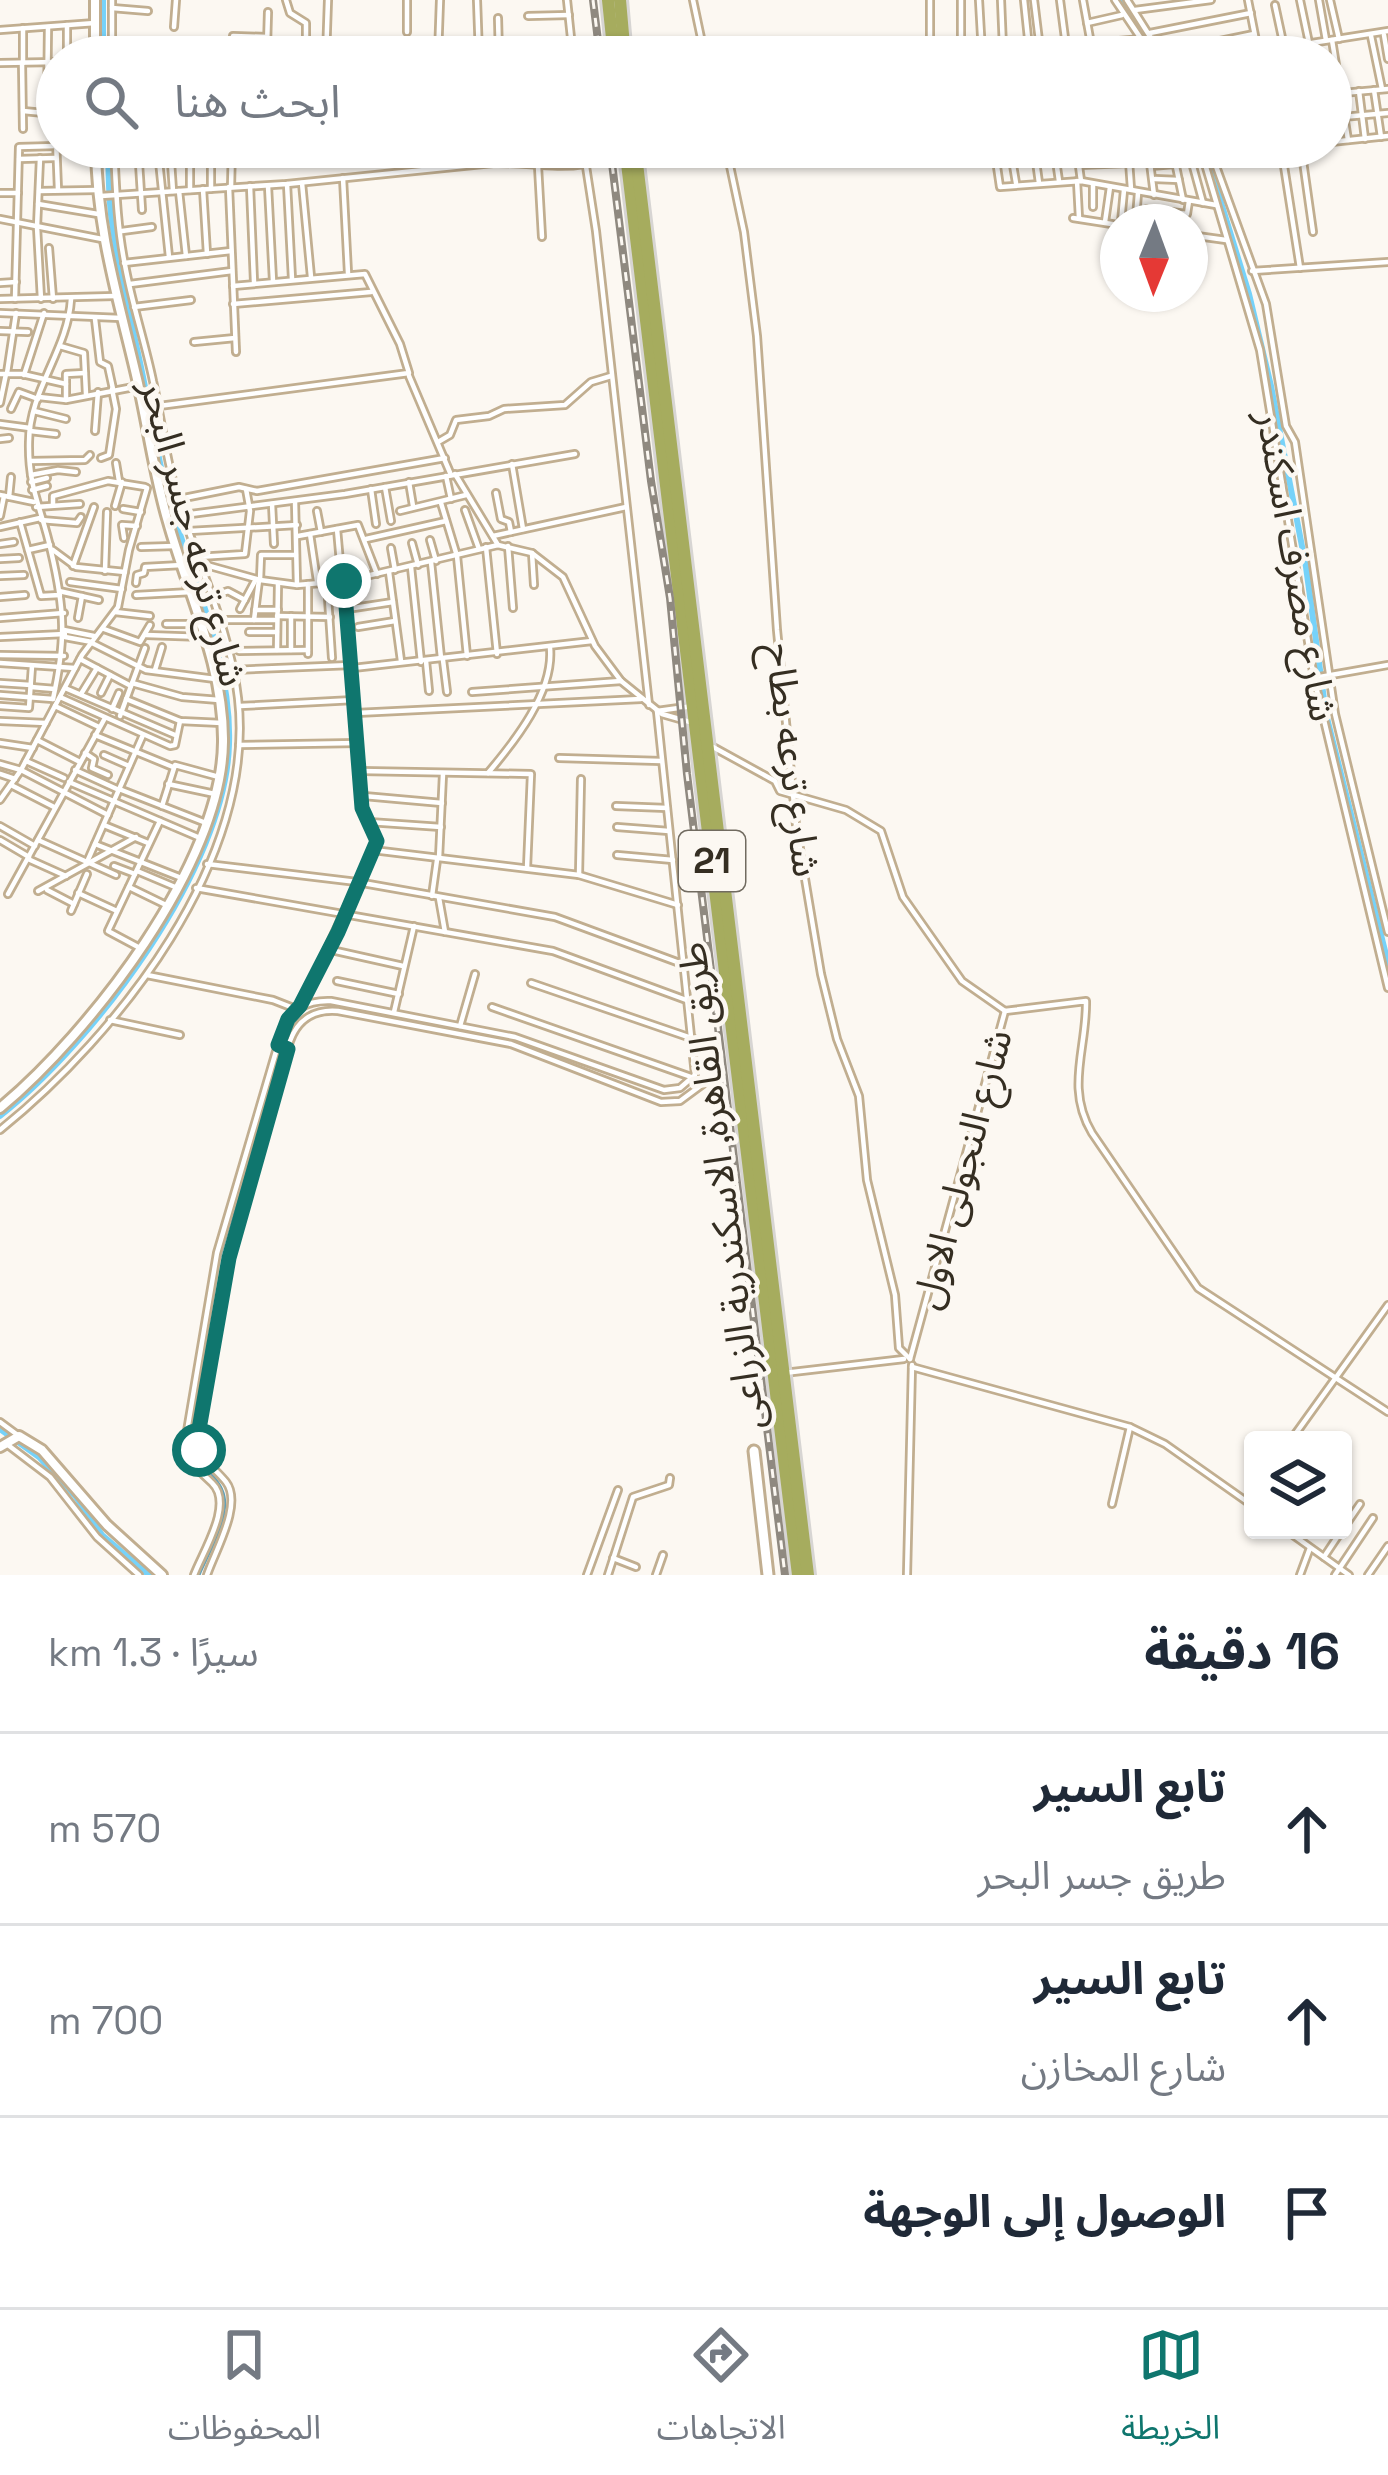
<!DOCTYPE html>
<html lang="ar">
<meta charset="utf-8">
<style>
:root{--surface:#fff;--page:#f6f6f7;--text:#1f2937;--muted:#747a83;--line:#e0e1e3;--accent:#0f766e}
body{margin:0;font-family:"Space Grotesk","Noto Sans Arabic",sans-serif;background:var(--page);color:var(--text);direction:rtl}
.controls{position:absolute;right:36px;bottom:36px;display:grid;overflow:hidden;border-radius:12px;box-shadow:0 3px 9px #0004}
.controls button{width:108px;height:108px;display:grid;place-items:center;padding:0;border:0;border-bottom:3px solid var(--line);background:var(--surface);color:var(--text);font:60px sans-serif}
.compass{position:absolute;left:1100px;top:204px;width:108px;height:108px;border-radius:50%;background:var(--surface);box-shadow:0 3px 9px #0004;rotate:181deg}
.stop{position:absolute;width:36px;height:36px;margin:-27px;border:9px solid #0f766e;border-radius:50%;background:#fff}
.stop.end{background:#0f766e;border-color:#fff;box-shadow:0 3px 12px #0008}
.list{margin:0;padding:0;list-style:none}
h2{display:flex;justify-content:space-between;align-items:center;height:156px;margin:0;padding:0 48px;font-size:51px}
h2 small{font-size:39px;font-weight:400;color:var(--muted)}
.list li{display:grid;grid-template-columns:78px 1fr auto;gap:36px;align-items:center;box-sizing:border-box;height:192px;padding:0 48px;border-top:3px solid var(--line)}
.list b{display:block;font-size:45px;white-space:nowrap}
.list p{margin:0;font-size:39px;white-space:nowrap;color:var(--muted)}
.list em{font-size:39px;font-style:normal;color:var(--muted)}
.icon{flex:none;width:66px;height:66px;fill:none;stroke:currentColor;stroke-width:2;stroke-linecap:round;stroke-linejoin:round}
.map{position:relative;flex:none;width:1388px;height:1575px;overflow:hidden;direction:ltr}
.search{position:absolute;background:var(--surface);box-shadow:0 3px 9px #0004;left:36px;right:36px;top:36px;height:132px;display:flex;align-items:center;gap:30px;box-sizing:border-box;padding:0 42px;border-radius:66px;color:var(--muted);font-size:45px}
.sheet{height:732px;background:var(--surface)}
nav{display:flex;justify-content:space-around;align-items:center;box-sizing:border-box;height:168px;border-top:3px solid var(--line);background:var(--surface);font-size:33px;color:var(--muted)}
nav a{display:grid;justify-items:center;gap:6px}
nav .on{color:var(--accent)}
.map>svg:first-child{display:block}
.lines{fill:none;stroke-linecap:round;stroke-linejoin:round}
.stream{stroke:#62a1b8;stroke-width:3}
.canal{stroke:#76d2f9;stroke-width:6}
.minor-casing{stroke:#c1ae90;stroke-width:10}
.tertiary-casing{stroke:#c1ae90;stroke-width:14}
.secondary-casing{stroke:#c1ae90;stroke-width:15}
.trunk-casing{stroke:#d7d5d3;stroke-width:18}
.minor{stroke:#fff;stroke-width:4.5}
.tertiary{stroke:#fff;stroke-width:8}
.secondary{stroke:#fff;stroke-width:9}
.trunk{stroke:#a6ac5e;stroke-width:12}
.rail-casing{stroke:#8f8980;stroke-width:8}
.rail{stroke:#fcf8f2;stroke-width:3;stroke-dasharray:9;stroke-linecap:butt}
.route{stroke:#0f766e;stroke-width:15}
.labels{text-anchor:middle;dominant-baseline:central;stroke-width:9;stroke-linejoin:round;paint-order:stroke}
.shield{fill:#fcf8f2;stroke:#716b60;stroke-width:3}
.shield-label{font-size:36px;font-weight:bold;fill:#352e22}
.street-label{font-size:39px;fill:#352e22;stroke:#fcf8f2}
</style>
<div class="map">
<svg width="1388" height="1575" viewBox="0 0 1388 1575">
<rect width="100%" height="100%" fill="#fcf8f2"/>
<g class="lines">
<g class="stream">
<path d="M216,1269l74,-244 15,-17"/>
<path d="M199,1575c9,-22 34,-61 23,-85 -5,-13 -22,-27 -30,-39l16,-131"/>
</g>
<g class="canal">
<path d="M103,0v57"/>
<path d="M1121,0l37,57"/>
<path d="M1204,147l45,147 22,92 35,181 20,147 62,249"/>
<path d="M0,1116c94,-74 226,-248 229,-372 3,-87 -41,-173 -63,-256 -10,-38 -16,-78 -24,-116 -10,-48 -22,-95 -29,-143 -5,-27 -4,-55 -5,-82"/>
<path d="M0,1429l39,28 37,40 26,38 47,40"/>
</g>
<g class="minor-casing">
<g id="minor">
<path d="M112,0v57"/>
<path d="M286,0l4,13 16,10v27"/>
<path d="M407,0v32"/>
<path d="M477,0l2,55"/>
<path d="M567,0l6,57"/>
<path d="M693,0l12,57"/>
<path d="M930,0v57"/>
<path d="M961,0v54"/>
<path d="M979,0l3,53"/>
<path d="M1001,0l2,48"/>
<path d="M1024,0l5,48"/>
<path d="M1034,0l7,57"/>
<path d="M1060,0l6,46"/>
<path d="M1083,0l8,44"/>
<path d="M1115,0l37,55"/>
<path d="M1127,0l36,57"/>
<path d="M1248,0l10,51"/>
<path d="M1300,0l9,43"/>
<path d="M1319,0l7,40"/>
<path d="M1330,0l9,39"/>
<path d="M1275,5l9,42"/>
<path d="M112,8l36,3"/>
<path d="M1135,10l76,-10"/>
<path d="M268,12l-1,34 11,8"/>
<path d="M528,16l41,-1"/>
<path d="M498,18l1,37"/>
<path d="M1087,23l35,-8"/>
<path d="M174,27l2,-27"/>
<path d="M23,28v35"/>
<path d="M0,30l95,-7"/>
<path d="M1150,33l101,-20"/>
<path d="M1384,35l4,24"/>
<path d="M1371,36l11,53"/>
<path d="M1332,40l16,100"/>
<path d="M112,44l213,13"/>
<path d="M1079,45l2,12"/>
<path d="M1225,49l14,-1 3,6"/>
<path d="M1152,55l102,-21"/>
<path d="M438,56l2,-56"/>
<path d="M67,57v-32"/>
<path d="M231,57l2,-21 34,1"/>
<path d="M326,57l2,-57"/>
<path d="M350,57l223,-4"/>
<path d="M937,57l216,-19"/>
<path d="M1222,57l166,-26"/>
<path d="M0,63l57,-1"/>
<path d="M22,63l1,66"/>
<path d="M1374,90l7,47"/>
<path d="M1359,91l6,48"/>
<path d="M1331,94l57,-5"/>
<path d="M23,111l32,3 3,76"/>
<path d="M47,111l1,-84"/>
<path d="M1331,118l57,-5"/>
<path d="M1331,142l57,-6"/>
<path d="M138,147l4,63"/>
<path d="M170,147l3,44"/>
<path d="M527,147v15"/>
<path d="M583,147l13,84 53,474"/>
<path d="M726,147l18,85 13,104 20,294 19,195 25,149 16,65 22,57 8,84 28,115 4,53 11,11"/>
<path d="M1010,147l6,36"/>
<path d="M1034,147l5,36"/>
<path d="M1054,147l5,34"/>
<path d="M1128,147l3,42"/>
<path d="M1148,147l6,48"/>
<path d="M1172,147l11,53"/>
<path d="M1200,147l60,203 54,328 74,310"/>
<path d="M1209,147l57,157 20,122 9,16 40,272 53,218"/>
<path d="M1281,147l19,121"/>
<path d="M1301,147l12,85"/>
<path d="M1077,150l51,-2"/>
<path d="M1077,151l4,30"/>
<path d="M114,152l42,-2"/>
<path d="M1149,152l22,-5"/>
<path d="M995,153l5,34 81,-6 135,24"/>
<path d="M1212,153l60,-6"/>
<path d="M1202,154l-11,5 12,44"/>
<path d="M40,158l-3,69 4,72"/>
<path d="M19,159l36,-1"/>
<path d="M159,161l10,96"/>
<path d="M1079,165l50,-2"/>
<path d="M538,166l4,71"/>
<path d="M1151,166l24,-2"/>
<path d="M343,178l5,95"/>
<path d="M1155,179l24,1"/>
<path d="M1077,181l2,37"/>
<path d="M302,183l9,94"/>
<path d="M287,184l5,95"/>
<path d="M250,186l4,96"/>
<path d="M268,186l5,95"/>
<path d="M229,187l7,165"/>
<path d="M231,187l1,-40"/>
<path d="M203,189l4,65"/>
<path d="M211,189v-42"/>
<path d="M190,190v-43"/>
<path d="M39,191l58,-1"/>
<path d="M179,191l7,65"/>
<path d="M0,193h18"/>
<path d="M101,196l186,-12 206,-21c32,-1 61,6 92,1"/>
<path d="M38,204l60,10"/>
<path d="M1093,207v-23"/>
<path d="M1147,209l40,5 2,-13"/>
<path d="M1073,218l45,7"/>
<path d="M1136,218l2,-25"/>
<path d="M0,219l102,20"/>
<path d="M1105,222l5,-35"/>
<path d="M1121,222l3,-32"/>
<path d="M122,231l30,-4"/>
<path d="M1190,235l36,5"/>
<path d="M49,248l4,51"/>
<path d="M124,263l107,-12"/>
<path d="M1252,271l136,-9"/>
<path d="M0,283l16,-1"/>
<path d="M130,284l102,-13"/>
<path d="M0,299l115,-3"/>
<path d="M15,299l4,-152 37,-1"/>
<path d="M233,304l138,-12"/>
<path d="M134,307l57,-7"/>
<path d="M0,313l121,5"/>
<path d="M95,319l5,43 8,4 5,23"/>
<path d="M0,331l28,1"/>
<path d="M194,342l41,-4"/>
<path d="M60,346l24,7 2,41"/>
<path d="M7,373l9,-60"/>
<path d="M0,374h22l44,10"/>
<path d="M24,375l20,-62"/>
<path d="M409,376l42,99"/>
<path d="M39,397l27,3 73,-14"/>
<path d="M66,400v-26l19,-1"/>
<path d="M0,403l6,-29"/>
<path d="M159,406l250,-33 -9,-29 -35,-70 -132,12"/>
<path d="M11,409l8,-17 19,7"/>
<path d="M34,411l32,8"/>
<path d="M0,424l30,4"/>
<path d="M30,431l26,3"/>
<path d="M95,431l3,-39"/>
<path d="M0,439l9,-1"/>
<path d="M438,442l12,-7 6,-15 33,-4 15,-7 61,-4 26,-23 20,-6"/>
<path d="M101,458l8,-3 7,-46 -4,-20"/>
<path d="M30,461l55,-1 5,-5"/>
<path d="M116,463l3,18"/>
<path d="M512,464l11,65"/>
<path d="M455,474l43,71"/>
<path d="M31,475l27,-5 18,2"/>
<path d="M446,476l5,23"/>
<path d="M31,482l16,-4"/>
<path d="M409,482l4,24"/>
<path d="M385,487l6,34"/>
<path d="M371,489l5,35"/>
<path d="M32,490l15,-4"/>
<path d="M496,493l5,26 8,3 2,10"/>
<path d="M0,495l34,7"/>
<path d="M9,497l2,-20"/>
<path d="M179,499l60,-12 18,4 188,-33"/>
<path d="M295,501l2,84"/>
<path d="M441,503l16,53 10,100"/>
<path d="M272,504l2,40"/>
<path d="M53,505v-9l55,-15 37,6"/>
<path d="M115,506l7,-24"/>
<path d="M36,507l44,-3"/>
<path d="M123,509l18,3"/>
<path d="M465,510l14,39"/>
<path d="M317,511l4,21"/>
<path d="M400,511l66,-16"/>
<path d="M183,515l162,-21 230,-40"/>
<path d="M0,516l4,-20"/>
<path d="M41,520l36,3 4,-6"/>
<path d="M20,522l21,74 19,-1"/>
<path d="M0,527l40,-9"/>
<path d="M189,531l108,-6"/>
<path d="M310,534l7,47"/>
<path d="M298,536l60,-11 19,49"/>
<path d="M493,536l133,-29"/>
<path d="M124,538l-2,-13 15,1"/>
<path d="M366,539l80,-18"/>
<path d="M430,540l6,21"/>
<path d="M412,543l6,22"/>
<path d="M0,544l14,-2"/>
<path d="M508,546l5,62"/>
<path d="M141,547l34,-1"/>
<path d="M486,547l11,107"/>
<path d="M391,548l4,22"/>
<path d="M28,550l22,-5"/>
<path d="M53,550l23,17 49,5"/>
<path d="M532,553l2,32"/>
<path d="M198,557l47,-3 5,-43 -4,-22"/>
<path d="M0,559l19,-1"/>
<path d="M431,562l10,96"/>
<path d="M199,563l61,17 37,5 48,-4 153,-36 34,8 31,24 32,69 26,35 41,33 28,8"/>
<path d="M73,566l21,-59"/>
<path d="M411,567l10,95"/>
<path d="M105,571l2,-59"/>
<path d="M389,572l12,89"/>
<path d="M0,576l24,-1"/>
<path d="M260,580l1,-25h35"/>
<path d="M70,582l52,7"/>
<path d="M136,583l1,-8 7,-2 1,-6 37,-2"/>
<path d="M327,583l5,75"/>
<path d="M308,584v70"/>
<path d="M59,591l40,9"/>
<path d="M136,595l56,-3"/>
<path d="M213,596l15,-5 17,9"/>
<path d="M0,597l25,-2"/>
<path d="M240,609l16,-30"/>
<path d="M347,609l46,-7"/>
<path d="M255,610h23"/>
<path d="M115,612l35,4"/>
<path d="M277,616l53,1"/>
<path d="M291,616v34"/>
<path d="M0,618l64,-5"/>
<path d="M78,618l4,-22"/>
<path d="M217,620h60"/>
<path d="M254,620l5,-40"/>
<path d="M166,624h35"/>
<path d="M358,627l37,-6"/>
<path d="M104,629l36,13 10,-17"/>
<path d="M64,630l30,6"/>
<path d="M249,632h28"/>
<path d="M146,635l58,2"/>
<path d="M0,637l65,-3"/>
<path d="M65,637l27,5"/>
<path d="M92,643l54,27 69,9"/>
<path d="M277,650l1,-66"/>
<path d="M239,651l69,-1"/>
<path d="M0,655l64,1"/>
<path d="M80,659l51,27"/>
<path d="M443,660l4,32"/>
<path d="M426,661l3,30"/>
<path d="M0,663l75,5"/>
<path d="M353,668l239,-27"/>
<path d="M155,670l7,-23"/>
<path d="M233,670l118,-5"/>
<path d="M1314,678l74,-13"/>
<path d="M0,683l31,2"/>
<path d="M132,683l50,14 37,3"/>
<path d="M31,687l24,2"/>
<path d="M65,688l110,47"/>
<path d="M472,692l149,-11"/>
<path d="M101,693l9,-18"/>
<path d="M81,694l16,-26"/>
<path d="M0,695l53,4"/>
<path d="M60,697l110,49 5,-1 5,-24"/>
<path d="M53,699c13,-59 12,-89 -2,-148 -9,-42 -23,-62 -22,-109 0,-52 39,-92 42,-143"/>
<path d="M126,699l54,22 42,2"/>
<path d="M0,706l29,2 3,-42"/>
<path d="M55,706l44,21"/>
<path d="M240,706l114,-6"/>
<path d="M112,709l7,-16"/>
<path d="M657,711l36,-5"/>
<path d="M356,713l285,-14"/>
<path d="M120,716l25,-68"/>
<path d="M0,721l46,2"/>
<path d="M95,735l78,32"/>
<path d="M37,740l43,22"/>
<path d="M0,743l33,5"/>
<path d="M239,745l119,-2"/>
<path d="M713,747l62,34 5,10 66,19 35,21 22,66 59,84 43,30"/>
<path d="M85,753l9,6 -2,9 16,7"/>
<path d="M104,755l25,11"/>
<path d="M559,758l102,3"/>
<path d="M26,761l38,17"/>
<path d="M0,764l21,6 87,45"/>
<path d="M75,770l44,20"/>
<path d="M361,771l170,3 -4,94"/>
<path d="M488,773c27,-32 66,-81 62,-125"/>
<path d="M0,774l15,5"/>
<path d="M69,782l131,56"/>
<path d="M168,784l47,10"/>
<path d="M11,785l43,22"/>
<path d="M119,789l87,34"/>
<path d="M364,796l78,7"/>
<path d="M0,800l21,-30 61,-115 36,-48 11,-57 18,-62"/>
<path d="M162,806l13,-41 44,12"/>
<path d="M616,806l51,2"/>
<path d="M369,822l72,5"/>
<path d="M104,825l44,18"/>
<path d="M0,826l35,20"/>
<path d="M617,827l52,4"/>
<path d="M0,840l29,17"/>
<path d="M38,840l78,35"/>
<path d="M95,844l84,33"/>
<path d="M373,850l206,25 99,30"/>
<path d="M617,855l56,5"/>
<path d="M439,858l4,-84"/>
<path d="M28,859l38,17"/>
<path d="M87,862l56,-127"/>
<path d="M207,864l150,18 198,35 130,48"/>
<path d="M114,866l21,8"/>
<path d="M137,871l38,16"/>
<path d="M579,875l2,-96"/>
<path d="M129,887l37,18"/>
<path d="M196,888l357,63 136,50"/>
<path d="M47,890l27,14"/>
<path d="M38,891l98,-54"/>
<path d="M78,893l39,18"/>
<path d="M8,894l97,-176"/>
<path d="M432,896l5,-36"/>
<path d="M439,898l6,34"/>
<path d="M71,911l16,-37"/>
<path d="M138,947l-30,-16 52,-110"/>
<path d="M327,949l76,17"/>
<path d="M147,975l126,25 23,9"/>
<path d="M337,981l62,13"/>
<path d="M531,983l163,56"/>
<path d="M300,1007l77,-166 -15,-33 -25,-279"/>
<path d="M492,1007l202,71"/>
<path d="M1005,1011l81,-10c1,47 -21,87 6,132l106,155 190,124"/>
<path d="M394,1012l20,-86"/>
<path d="M110,1020l70,15"/>
<path d="M460,1026l15,-52"/>
<path d="M0,1130c118,-95 257,-271 238,-432 -8,-72 -44,-141 -63,-210 -10,-35 -14,-72 -22,-107 -8,-39 -21,-77 -28,-116 -8,-39 -9,-78 -11,-118"/>
<path d="M910,1359l95,-348"/>
<path d="M912,1367l218,60 35,17 88,62"/>
<path d="M784,1373l120,-14"/>
<path d="M0,1422l19,14"/>
<path d="M1291,1440l97,-135"/>
<path d="M8,1445l42,32 47,60 42,38"/>
<path d="M1112,1504l18,-77"/>
<path d="M1343,1529l17,-25"/>
<path d="M1286,1530l63,45"/>
<path d="M1324,1557l18,-27"/>
<path d="M613,1558l23,9"/>
<path d="M194,1575c9,-24 40,-71 18,-92 -14,-14 -25,-20 -27,-40l32,-190 65,-222c10,-22 24,-31 49,-30l184,36 149,53 16,-2 15,-13 -38,-364"/>
<path d="M207,1575c8,-24 36,-71 19,-93 -12,-15 -24,-20 -28,-40l31,-184 61,-217c8,-22 25,-32 48,-30l173,33 150,58 19,-1 23,-17"/>
<path d="M587,1575l31,-85"/>
<path d="M608,1575l25,-78 36,-12 1,-7"/>
<path d="M656,1575l7,-20"/>
<path d="M907,1575l5,-210"/>
<path d="M1300,1575l10,-27"/>
<path d="M1335,1575l38,-57"/>
<path d="M1368,1575l20,-29"/>
</g>
</g>
<g class="tertiary-casing">
<g id="tertiary">
<path d="M95,0v57"/>
<path d="M0,1108c90,-75 222,-244 223,-366 1,-76 -35,-148 -55,-220 -14,-47 -20,-95 -31,-143 -19,-82 -40,-146 -41,-232"/>
<path d="M0,1447l19,-11 23,14 65,75 55,50"/>
</g>
</g>
<g class="secondary-casing">
<path id="secondary" d="M754,1451l14,124"/>
</g>
<g class="trunk-casing">
<g id="trunk">
<path d="M608,0l6,57"/>
<path d="M620,0l5,57"/>
<path d="M625,147l173,1428"/>
<path d="M635,147l173,1428"/>
</g>
</g>
<use href="#minor" class="minor"/>
<use href="#tertiary" class="tertiary"/>
<use href="#secondary" class="secondary"/>
<use href="#trunk" class="trunk"/>
<g class="rail-casing">
<g id="rail">
<path d="M593,0l7,57"/>
<path d="M610,147l41,334 19,117 17,176 98,801"/>
</g>
</g>
<use href="#rail" class="rail"/>
</g>
<g class="lines">
<path class="route" d="M199,1450l-1,-15 31,-177 59,-209 -10,-4 10,-26 12,-13 38,-74 39,-91 -15,-33 -18,-227"/>
</g>
<g class="labels">
<rect class="shield" x="679" y="831" width="66" height="60" rx="9"/>
<g class="shield-label">
<text x="712" y="861">21</text>
</g>
<g class="street-label">
<text transform="translate(194 533) rotate(75)">شارع ترعه جسر البحر</text>
<text transform="translate(1297 566) rotate(80)">شارع مصرف اسكندر</text>
<text transform="translate(793 760) rotate(83)">شارع ترعه بطاح</text>
<text transform="translate(962 1169) rotate(-75)">شارع النجولى الاول</text>
<text transform="translate(721 1186) rotate(-97)">طريق القاهرة, الاسكندرية الزراعى</text>
</g>
</g>
</svg>
<div class="controls">
<button><svg class="icon" aria-label="layers" viewBox="0 0 24 24"><path d="M12 4l9 5-9 5-9-5zM3 14l9 5 9-5"/></svg></button>
</div>
<svg class="compass" viewBox="-18 -18 36 36"><path d="M0-13l5 13h-10z" fill="#e53935"/><path d="M0 13l5-13h-10z" fill="#747a83"/></svg>
<div class="stop" style="left:199px;top:1450px"></div>
<div class="stop end" style="left:344px;top:581px"></div>
<div class="search"><svg class="icon" aria-label="search" viewBox="0 0 24 24"><circle cx="10" cy="10" r="6"/><path d="M15 15l6 6"/></svg>ابحث هنا</div>
</div>
<section class="sheet">
<h2>16 دقيقة<small>سيرًا · 1.3 km</small></h2>
<ul class="list">
<li><svg class="icon" aria-label="ahead" viewBox="0 0 24 24"><path d="M12 20V5M6 11l6-6 6 6"/></svg><div><b>تابع السير</b><p>طريق جسر البحر</p></div><em>570 m</em></li>
<li><svg class="icon" aria-label="ahead" viewBox="0 0 24 24"><path d="M12 20V5M6 11l6-6 6 6"/></svg><div><b>تابع السير</b><p>شارع المخازن</p></div><em>700 m</em></li>
<li><svg class="icon" aria-label="arrive" viewBox="0 0 24 24"><path d="M6 21V4h12l-3 4 3 4H6"/></svg><div><b>الوصول إلى الوجهة</b></div></li>
</ul>
</section>
<nav>
<a class="on"><svg class="icon" aria-label="map" viewBox="0 0 24 24"><path d="M3 6l6-2 6 2 6-2v14l-6 2-6-2-6 2zM9 4v14M15 6v14"/></svg>الخريطة</a>
<a><svg class="icon" aria-label="directions" viewBox="0 0 24 24"><path d="M12 3l9 9-9 9-9-9zM9 14v-3h6M13 9l2 2-2 2"/></svg>الاتجاهات</a>
<a><svg class="icon" aria-label="saved" viewBox="0 0 24 24"><path d="M7 4h10v16l-5-4-5 4z"/></svg>المحفوظات</a>
</nav>
